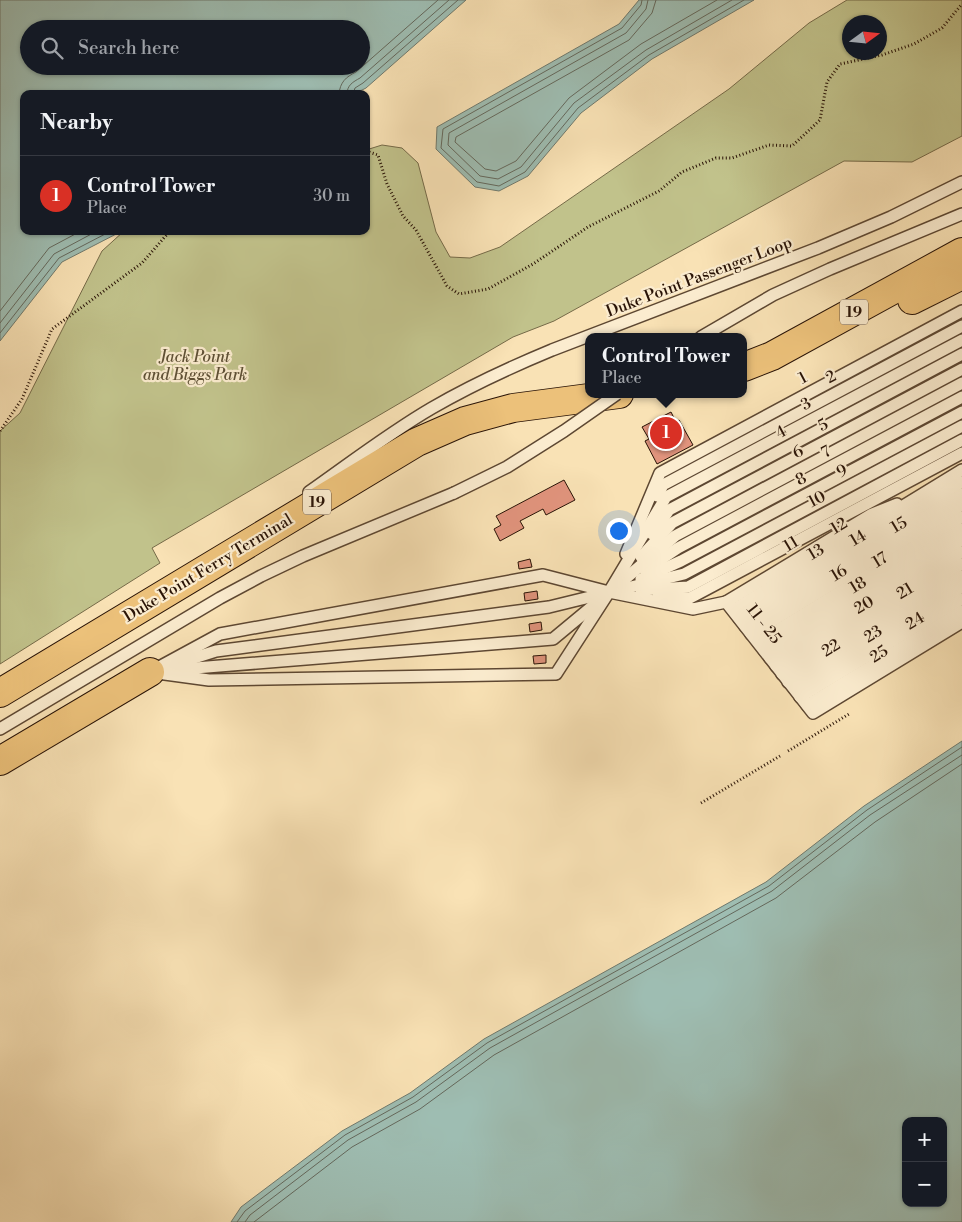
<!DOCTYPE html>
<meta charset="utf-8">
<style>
:root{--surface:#171b24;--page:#242831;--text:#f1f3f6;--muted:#9ea1a6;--line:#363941;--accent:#d93025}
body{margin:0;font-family:"Libre Bodoni",serif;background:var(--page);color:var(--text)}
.controls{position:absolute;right:15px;bottom:15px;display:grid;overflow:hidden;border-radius:10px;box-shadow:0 1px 4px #0004}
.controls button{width:45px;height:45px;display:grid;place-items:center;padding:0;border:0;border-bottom:1px solid var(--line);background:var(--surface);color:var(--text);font:25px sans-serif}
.compass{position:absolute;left:842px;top:15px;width:45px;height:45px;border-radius:50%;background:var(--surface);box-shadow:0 1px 4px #0004;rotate:75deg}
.you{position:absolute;left:618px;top:530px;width:18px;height:18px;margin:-12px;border:4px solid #fff;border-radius:50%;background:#1a73e8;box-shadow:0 0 0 8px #1a73e833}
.badge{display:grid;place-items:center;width:32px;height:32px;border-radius:50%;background:var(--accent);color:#fff;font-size:16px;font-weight:700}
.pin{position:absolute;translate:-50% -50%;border:2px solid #fff;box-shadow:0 1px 5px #0006}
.popup{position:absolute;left:585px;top:333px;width:162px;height:65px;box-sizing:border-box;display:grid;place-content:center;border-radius:10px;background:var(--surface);filter:drop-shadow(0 1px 4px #0005);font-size:16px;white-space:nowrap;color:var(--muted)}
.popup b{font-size:19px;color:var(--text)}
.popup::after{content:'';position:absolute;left:50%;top:100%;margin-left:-10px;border:10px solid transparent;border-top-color:var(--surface)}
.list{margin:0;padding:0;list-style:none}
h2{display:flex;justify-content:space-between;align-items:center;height:65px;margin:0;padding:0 20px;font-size:21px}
h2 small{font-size:16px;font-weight:400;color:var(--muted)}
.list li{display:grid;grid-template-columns:32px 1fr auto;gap:15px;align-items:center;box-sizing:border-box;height:80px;padding:0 20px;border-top:1px solid var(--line)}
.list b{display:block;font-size:19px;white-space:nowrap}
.list p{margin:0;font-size:16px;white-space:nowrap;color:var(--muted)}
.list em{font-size:16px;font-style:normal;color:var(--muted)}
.icon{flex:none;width:28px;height:28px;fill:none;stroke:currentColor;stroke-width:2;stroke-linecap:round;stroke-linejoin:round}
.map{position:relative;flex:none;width:962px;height:1222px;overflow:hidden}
.search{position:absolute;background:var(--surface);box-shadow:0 1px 4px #0004;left:20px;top:20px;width:350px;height:55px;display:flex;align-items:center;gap:12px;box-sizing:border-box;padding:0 18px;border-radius:28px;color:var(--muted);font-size:19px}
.panel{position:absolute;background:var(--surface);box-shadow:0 1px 4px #0004;left:20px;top:90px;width:350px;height:145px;border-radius:10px}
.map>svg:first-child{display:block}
.green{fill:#c1c28b;stroke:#756a48;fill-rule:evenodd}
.water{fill:#9ebdb2;stroke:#6f796d;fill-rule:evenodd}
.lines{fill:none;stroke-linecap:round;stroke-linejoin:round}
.shore{stroke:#64685c;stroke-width:1}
.building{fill:#e1947d;stroke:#291306}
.lane-casing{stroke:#5d4732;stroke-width:14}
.highway-casing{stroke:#291306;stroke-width:30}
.path{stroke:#291306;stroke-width:3;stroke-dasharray:1 2.5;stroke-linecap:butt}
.lane{stroke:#fbeccf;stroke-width:11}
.highway{stroke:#ecc17a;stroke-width:28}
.lane-bridge-casing{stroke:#5d4732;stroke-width:14;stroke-linecap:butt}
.lane-bridge{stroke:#fbeccf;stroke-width:11}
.labels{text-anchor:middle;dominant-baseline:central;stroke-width:4.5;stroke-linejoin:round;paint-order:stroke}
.shield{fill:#fbeccf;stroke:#685442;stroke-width:1}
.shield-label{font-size:15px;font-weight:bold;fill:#291306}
.street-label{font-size:16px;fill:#291306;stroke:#fbeccf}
.park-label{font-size:16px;font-style:italic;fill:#5e5035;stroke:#fbeccf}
</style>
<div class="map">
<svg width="962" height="1222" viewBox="0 0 962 1222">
<rect width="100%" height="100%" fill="#f9e2b5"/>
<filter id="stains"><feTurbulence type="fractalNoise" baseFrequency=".004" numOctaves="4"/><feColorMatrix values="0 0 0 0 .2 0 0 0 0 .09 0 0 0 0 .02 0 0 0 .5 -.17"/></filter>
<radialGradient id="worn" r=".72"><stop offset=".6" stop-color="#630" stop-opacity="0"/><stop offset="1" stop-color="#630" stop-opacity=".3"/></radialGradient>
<path class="green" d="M847,0h115v136l-50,26 -68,-1 -290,160 -41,16 -361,211 8,15 -160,101v-233l20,-18 82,-162 22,-20h242v-81l16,-5 20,3 16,15 18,69 14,25 20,1 30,-11 229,-158 80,-66zM850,22h30v30h-30z"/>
<g class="water">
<path d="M0,0h466l-100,88 -12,6h-330v137h98l-60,31 -62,79zM29,29h332v37h-332z"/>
<path d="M639,0h115l-102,59 -71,54 -53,63 -29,15 -24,-4 -39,-38 1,-22 182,-103z"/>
<path d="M962,741v481h-731l10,-15 101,-76 68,-38 74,-54 282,-157 98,-76zM906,1121h37v82h-37z"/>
</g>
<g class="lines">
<g class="shore">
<path d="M642,0l-1,5 -19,23 -179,101 -2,19 36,34 22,4 26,-14 53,-64 71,-53 95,-55"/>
<path d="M648,0l-2,9 -20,24 -177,100 -1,12 32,31 18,3 23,-12 53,-64 72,-53 86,-50"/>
<path d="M656,0l-4,13 -23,27 -173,97 -1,5 30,27 11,2 20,-10 53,-63 72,-54 76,-44"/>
<path d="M339,94c1,-12 7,-17 17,-22l82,-72"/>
<path d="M347,94c0,-9 6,-12 13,-16l89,-78"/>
<path d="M353,94l2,-6 8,-5 95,-83"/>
<path d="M0,311l49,-63 32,-17"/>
<path d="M0,323l54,-69 43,-23"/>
<path d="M0,333l59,-75 52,-27"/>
<path d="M237,1222l8,-11 100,-76 68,-38 74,-54 282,-157 98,-76 95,-63"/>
<path d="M245,1222l5,-7 98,-75 68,-38 74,-54 282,-157 98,-76 92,-60"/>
<path d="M254,1222l98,-75 68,-38 74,-54 282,-157 99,-76 87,-58"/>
</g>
</g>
<g class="building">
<path d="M671,412l5,10 3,-2 14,25 -36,19 -12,-23 4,-2 -7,-12z"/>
<path d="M564,480l11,20 -29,15 -3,-6 -23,12 4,7 -24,13 -6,-12 7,-4 -5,-9z"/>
<path d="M530,559l2,8 -13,2 -1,-7z"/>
<path d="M537,591l1,8 -13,2 -1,-8z"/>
<path d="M541,622l1,8 -12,2 -1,-8z"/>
<path d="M546,655v8l-12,1 -1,-8z"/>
</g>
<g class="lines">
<g class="lane-casing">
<g id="lane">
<path d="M701,337l72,-42 57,-26 132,-55"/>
<path d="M309,492c40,-28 80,-59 123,-84 38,-22 79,-41 120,-58l266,-102 73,-31 71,-35"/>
<path d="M657,496l6,-11 299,-159"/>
<path d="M652,534l17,-24 293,-156"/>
<path d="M626,554l34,-81 302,-162"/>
<path d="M641,557l31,-34 290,-154"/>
<path d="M645,570l33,-22 284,-151"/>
<path d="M641,579l40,-18 281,-149"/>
<path d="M618,585l57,-49 287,-153"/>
<path d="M641,590l47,-3 274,-147"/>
<path d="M658,596l32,2 272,-145"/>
<path d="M726,602l146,-88 25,-10"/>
<path d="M733,610l229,-140"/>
<path d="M739,618l223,-136"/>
<path d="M745,626l217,-132"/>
<path d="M751,634l211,-129"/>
<path d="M758,642l204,-125"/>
<path d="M764,650l198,-121"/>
<path d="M770,658l192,-118"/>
<path d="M175,664l41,-13 333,-44 135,-33 278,-148"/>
<path d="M776,666l186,-114"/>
<path d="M171,670l382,-31 47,-39"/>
<path d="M150,672l59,8 347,-6 53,-82 57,-95 296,-157"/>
<path d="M150,672l70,-38 323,-59 66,17 84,17 33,-7 87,111 149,-91"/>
<path d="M782,674l180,-110"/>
<path d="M788,682l174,-106"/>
<path d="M795,689l167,-102"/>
<path d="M800,697l162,-98"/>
<path d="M807,705l155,-94"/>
<path d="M0,729l220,-131 41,-22 42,-20 151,-63"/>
</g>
</g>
<g class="highway-casing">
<g id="highway">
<path d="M912,300l50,-25"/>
<path d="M744,367l28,-11 190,-104"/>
<path d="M0,693l417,-251 48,-21 48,-13 106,-14"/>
<path d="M0,761l150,-89"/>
</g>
</g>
<g class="path">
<path d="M366,151l12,4 9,29 16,32 13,14 31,56 12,8 29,-5 45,-25 55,-37 71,-36 23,-19 34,-14h16l37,-13 23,1 28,-26 7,-38 13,-18 42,-9 32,-11 28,-16 20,-24"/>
<path d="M0,431l22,-32 30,-70 90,-66 28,-32"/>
<path d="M788,751l61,-37"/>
<path d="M701,803l79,-47"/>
</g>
<use href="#lane" class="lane"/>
<use href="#highway" class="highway"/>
<g class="lane-bridge-casing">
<path id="lane-bridge" d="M454,493l53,-26 57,-36 53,-37"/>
</g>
<use href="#lane-bridge" class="lane-bridge"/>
</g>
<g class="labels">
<g class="shield">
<rect x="840" y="299.5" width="28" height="25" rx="4"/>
<rect x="303" y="489.5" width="28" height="25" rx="4"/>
</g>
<g class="shield-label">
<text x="854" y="312">19</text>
<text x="317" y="502">19</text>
</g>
<g class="street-label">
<text transform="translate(699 277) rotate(-21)">Duke Point Passenger Loop</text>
<text transform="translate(831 377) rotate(-28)">2</text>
<text transform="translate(803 378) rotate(-28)">1</text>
<text transform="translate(806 404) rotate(-28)">3</text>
<text transform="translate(823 425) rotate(-28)">5</text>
<text transform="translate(781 432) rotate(-28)">4</text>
<text transform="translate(798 452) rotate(-28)">6</text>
<text transform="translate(826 452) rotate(-28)">7</text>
<text transform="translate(842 471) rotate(-28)">9</text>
<text transform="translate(801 479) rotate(-28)">8</text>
<text transform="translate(817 499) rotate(-28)">10</text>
<text transform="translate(899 525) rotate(-31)">15</text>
<text transform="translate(839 526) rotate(-31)">12</text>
<text transform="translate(858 538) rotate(-31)">14</text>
<text transform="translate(791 544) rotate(-31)">11</text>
<text transform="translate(816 552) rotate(-31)">13</text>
<text transform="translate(880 560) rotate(-31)">17</text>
<text transform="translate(208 568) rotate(-31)">Duke Point Ferry Terminal</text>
<text transform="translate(839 573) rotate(-31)">16</text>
<text transform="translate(858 585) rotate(-31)">18</text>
<text transform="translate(905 591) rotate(-31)">21</text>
<text transform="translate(864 605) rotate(-31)">20</text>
<text transform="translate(915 621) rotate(-31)">24</text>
<text transform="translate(764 624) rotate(52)">11 - 25</text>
<text transform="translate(873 634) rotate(-31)">23</text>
<text transform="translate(831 648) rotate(-31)">22</text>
<text transform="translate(879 654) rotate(-32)">25</text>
</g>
<g class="park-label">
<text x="195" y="357">Jack Point<tspan x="195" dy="18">and Biggs Park</tspan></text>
</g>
</g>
<rect width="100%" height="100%" filter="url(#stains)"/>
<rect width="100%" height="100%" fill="url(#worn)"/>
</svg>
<div class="controls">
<button>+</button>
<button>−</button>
</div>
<svg class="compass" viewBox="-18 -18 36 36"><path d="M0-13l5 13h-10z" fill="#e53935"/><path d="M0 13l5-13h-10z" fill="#9ea1a6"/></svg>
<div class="you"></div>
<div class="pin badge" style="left:666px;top:433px">1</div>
<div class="popup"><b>Control Tower</b>Place</div>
<div class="search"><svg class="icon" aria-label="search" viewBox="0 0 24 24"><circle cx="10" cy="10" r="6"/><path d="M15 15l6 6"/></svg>Search here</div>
<section class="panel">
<h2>Nearby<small></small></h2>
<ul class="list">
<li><span class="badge">1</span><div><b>Control Tower</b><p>Place</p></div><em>30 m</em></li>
</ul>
</section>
</div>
